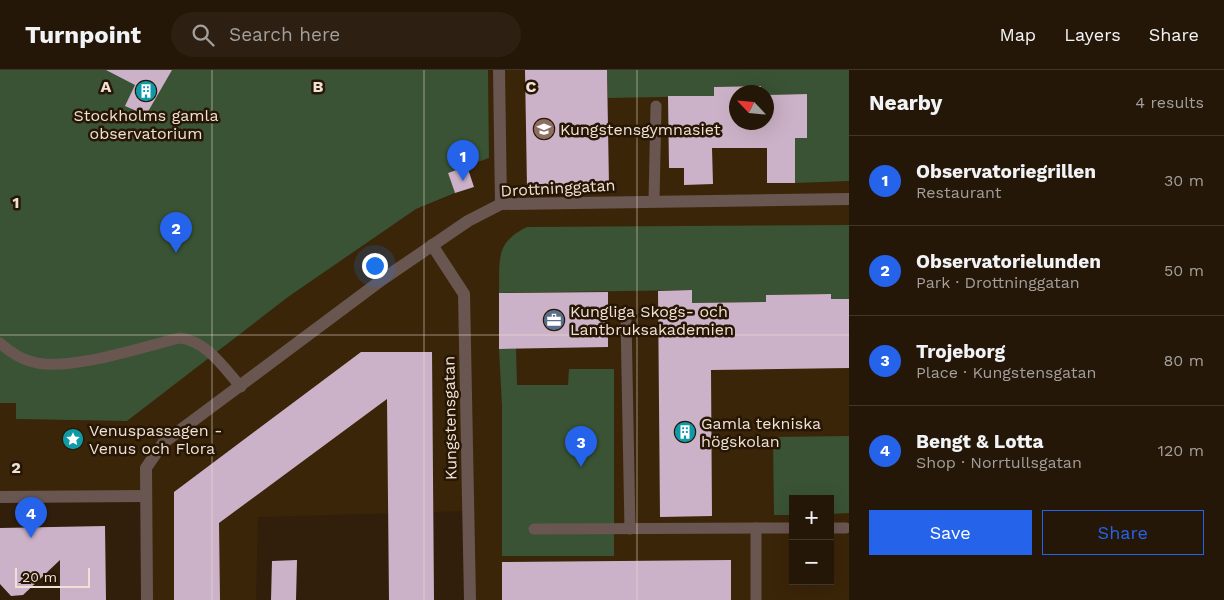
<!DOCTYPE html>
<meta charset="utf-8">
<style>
:root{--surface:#251708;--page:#2d2012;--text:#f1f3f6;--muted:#a39f9c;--line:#423629;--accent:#2563eb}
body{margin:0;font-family:"Work Sans",sans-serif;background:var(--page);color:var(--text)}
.controls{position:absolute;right:15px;bottom:15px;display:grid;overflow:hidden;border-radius:0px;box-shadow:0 5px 20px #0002}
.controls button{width:45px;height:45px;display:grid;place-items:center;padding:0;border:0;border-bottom:1px solid var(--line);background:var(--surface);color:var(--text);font:25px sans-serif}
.compass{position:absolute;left:729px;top:15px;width:45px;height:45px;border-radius:50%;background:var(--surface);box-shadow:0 5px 20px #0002;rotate:296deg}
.scale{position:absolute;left:15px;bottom:12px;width:75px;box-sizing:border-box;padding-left:5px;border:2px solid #eee2d6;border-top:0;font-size:14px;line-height:18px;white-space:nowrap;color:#eee2d6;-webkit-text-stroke:4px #271603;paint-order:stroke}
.you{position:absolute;left:374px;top:195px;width:18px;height:18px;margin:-12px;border:4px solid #fff;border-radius:50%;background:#1a73e8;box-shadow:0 0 0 8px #1a73e833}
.badge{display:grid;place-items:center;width:32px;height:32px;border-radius:50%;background:var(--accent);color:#fff;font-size:16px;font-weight:700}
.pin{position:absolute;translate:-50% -41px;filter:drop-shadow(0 1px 2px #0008)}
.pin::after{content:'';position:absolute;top:26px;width:18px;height:15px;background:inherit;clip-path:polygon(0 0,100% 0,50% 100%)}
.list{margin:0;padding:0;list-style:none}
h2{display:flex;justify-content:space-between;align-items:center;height:65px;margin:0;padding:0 20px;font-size:21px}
h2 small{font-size:16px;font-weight:400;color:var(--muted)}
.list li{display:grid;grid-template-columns:32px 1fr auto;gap:15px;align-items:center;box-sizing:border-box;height:90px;padding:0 20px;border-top:1px solid var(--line)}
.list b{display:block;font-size:19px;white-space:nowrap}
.list p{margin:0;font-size:16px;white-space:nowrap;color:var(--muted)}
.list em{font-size:16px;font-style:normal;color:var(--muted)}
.actions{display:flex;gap:10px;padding:15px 20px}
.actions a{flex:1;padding:11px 0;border:1px solid var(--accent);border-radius:0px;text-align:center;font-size:18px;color:var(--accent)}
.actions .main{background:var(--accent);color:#fff}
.icon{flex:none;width:28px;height:28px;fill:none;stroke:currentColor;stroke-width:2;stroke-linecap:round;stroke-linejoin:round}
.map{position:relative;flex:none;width:849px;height:530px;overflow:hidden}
header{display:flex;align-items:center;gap:30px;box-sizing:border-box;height:70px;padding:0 25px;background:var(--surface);border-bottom:1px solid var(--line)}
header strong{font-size:24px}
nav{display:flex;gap:28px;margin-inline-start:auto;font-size:18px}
.search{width:350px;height:45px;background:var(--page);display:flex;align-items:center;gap:12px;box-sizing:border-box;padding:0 18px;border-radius:28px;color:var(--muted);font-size:19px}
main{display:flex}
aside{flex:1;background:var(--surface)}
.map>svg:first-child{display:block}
.built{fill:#3b2509;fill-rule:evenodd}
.green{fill:#395334}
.building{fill:#ccb2c8}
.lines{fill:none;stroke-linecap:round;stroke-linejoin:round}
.service{stroke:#6a5651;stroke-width:11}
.pedestrian{stroke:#6a5651;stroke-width:12}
.minor{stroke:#6a5651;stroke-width:12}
.grid{fill:none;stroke:#eee2d6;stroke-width:1;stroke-opacity:0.55}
.labels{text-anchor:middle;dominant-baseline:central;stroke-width:5;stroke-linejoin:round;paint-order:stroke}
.poi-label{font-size:16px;fill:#eee2d6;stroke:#271603;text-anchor:start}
.street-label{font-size:16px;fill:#eee2d6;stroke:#271603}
.grid-label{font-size:16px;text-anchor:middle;font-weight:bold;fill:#eee2d6;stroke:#271603;stroke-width:5;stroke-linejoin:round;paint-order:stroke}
</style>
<header>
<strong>Turnpoint</strong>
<div class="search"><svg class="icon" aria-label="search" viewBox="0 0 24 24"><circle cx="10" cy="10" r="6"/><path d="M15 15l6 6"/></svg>Search here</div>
<nav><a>Map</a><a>Layers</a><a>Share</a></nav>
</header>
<main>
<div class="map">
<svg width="849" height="530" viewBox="0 0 849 530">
<rect width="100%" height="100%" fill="#311f0b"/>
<path class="built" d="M488,0h361v530h-377l-2,-89 -212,6 -2,83h-110l2,-101 -148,1v-97h17l-1,16 111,2 161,-124 128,-88 39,-15 -7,-21 41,-15zM736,22h30v30h-30zM793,429h37v82h-37z"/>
<g class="green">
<path d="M0,0h488l1,88 -41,15 7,20 -39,16 -128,88 -161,124 -111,-2v-16h-16z"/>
<path d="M607,0h242v111l-54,2v-45l12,-1v-43l-40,1 -1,-3h-6v-6l-46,1v9l-106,2z"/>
<path d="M849,155v74h-18v-5l-65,1v7l-74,1 -1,-13 -192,3c1,-32 -5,-50 28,-66z"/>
<path d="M516,278l1,37h51l1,-16h45v187h-112v-150l-3,-57z"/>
<path d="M849,366v77l-19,1v-15h-37v16h-19l-1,-78z"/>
</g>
<g class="building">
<path d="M106,0h66l-26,45 -21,-9 10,-21z"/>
<path d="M525,0h82l2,116 -82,1z"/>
<path d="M761,16l-1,6h-24v30h30v-27l41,-1v44h-12v45h-28v-35h-55l1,36 -29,1v-17h-15l-1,-72h46v-9z"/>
<path d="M467,96l7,21 -19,6 -7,-20z"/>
<path d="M692,220v13l74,-1v-7l65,-1v5h18v69l-138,2 1,146 -52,1 -2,-226z"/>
<path d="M608,222v55l-109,2v-56z"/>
<path d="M361,282h71l2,248h-45l-2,-201 -168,124 1,77h-46v-108z"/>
<path d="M105,456l1,74h-46v-40l-37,35 -12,1 -11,-12v-56z"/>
<path d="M297,490l-1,40h-25l1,-39z"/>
<path d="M731,490v40h-229v-38z"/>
</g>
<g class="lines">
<g class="service">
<path d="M654,131l2,-95"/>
<path d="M626,249l4,210"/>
<path d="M0,273c9,8 20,16 33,19 34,10 110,-15 146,-24 27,2 45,30 62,49"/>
<path d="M756,458v72"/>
<path d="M830,458h16"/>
<path d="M534,459l259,-1"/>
</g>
<path class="pedestrian" d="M501,134l348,-5"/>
<g class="minor">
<path d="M432,175l32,49 6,306"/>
<path d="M0,427l146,-1"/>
<path d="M147,530l-1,-132 17,-25 220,-164 85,-58 33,-17 -2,-134"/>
</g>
</g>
<path class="grid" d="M212,0v530M424,0v530M637,0v530M0,265h849"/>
<defs>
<g id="building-disc" transform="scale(1.125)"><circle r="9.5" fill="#0f9aa8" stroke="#271603"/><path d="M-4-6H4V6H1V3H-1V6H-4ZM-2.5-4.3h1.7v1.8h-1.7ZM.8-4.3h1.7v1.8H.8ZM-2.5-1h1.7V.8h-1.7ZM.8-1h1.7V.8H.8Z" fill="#fff"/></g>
<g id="school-disc" transform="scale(1.125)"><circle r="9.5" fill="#8d6e63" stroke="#271603"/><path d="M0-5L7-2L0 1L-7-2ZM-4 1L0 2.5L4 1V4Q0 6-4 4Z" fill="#fff"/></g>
<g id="office-disc" transform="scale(1.125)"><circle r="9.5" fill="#5c6f8a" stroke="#271603"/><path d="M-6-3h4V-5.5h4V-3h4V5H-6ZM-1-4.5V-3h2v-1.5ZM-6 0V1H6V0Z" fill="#fff"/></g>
<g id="sight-disc" transform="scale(1.125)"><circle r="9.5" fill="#0f9aa8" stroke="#271603"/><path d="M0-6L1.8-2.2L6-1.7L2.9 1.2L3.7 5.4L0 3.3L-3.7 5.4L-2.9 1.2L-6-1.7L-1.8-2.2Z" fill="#fff"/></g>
</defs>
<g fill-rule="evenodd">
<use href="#building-disc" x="146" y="21"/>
<use href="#school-disc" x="544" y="59"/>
<use href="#office-disc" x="554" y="250"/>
<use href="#building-disc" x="685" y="362"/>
<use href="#sight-disc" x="73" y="369"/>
</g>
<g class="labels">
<g class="poi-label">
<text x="146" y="45" text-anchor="middle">Stockholms gamla<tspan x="146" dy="18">observatorium</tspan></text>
<text x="560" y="59">Kungstensgymnasiet</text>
<text x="570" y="241">Kungliga Skogs- och<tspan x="570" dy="18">Lantbruksakademien</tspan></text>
<text x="701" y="353">Gamla tekniska<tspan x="701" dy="18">högskolan</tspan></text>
<text x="89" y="360">Venuspassagen -<tspan x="89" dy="18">Venus och Flora</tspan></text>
</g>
<g class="street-label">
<text transform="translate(558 118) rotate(-3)">Drottninggatan</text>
<text transform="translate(450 348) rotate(-91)">Kungstensgatan</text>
</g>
</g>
<g class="grid-label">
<text x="106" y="22">A</text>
<text x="318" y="22">B</text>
<text x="531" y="22">C</text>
<text x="16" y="138">1</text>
<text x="16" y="403">2</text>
</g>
</svg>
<div class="controls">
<button>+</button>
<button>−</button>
</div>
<svg class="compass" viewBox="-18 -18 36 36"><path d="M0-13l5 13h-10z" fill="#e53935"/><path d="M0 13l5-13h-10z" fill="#a39f9c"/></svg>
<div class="scale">20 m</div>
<div class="you"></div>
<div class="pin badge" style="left:463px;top:111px">1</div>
<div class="pin badge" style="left:176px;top:183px">2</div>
<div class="pin badge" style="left:581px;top:397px">3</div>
<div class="pin badge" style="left:31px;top:468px">4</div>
</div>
<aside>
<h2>Nearby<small>4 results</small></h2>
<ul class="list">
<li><span class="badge">1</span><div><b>Observatoriegrillen</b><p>Restaurant</p></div><em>30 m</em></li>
<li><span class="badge">2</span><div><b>Observatorielunden</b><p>Park · Drottninggatan</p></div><em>50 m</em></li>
<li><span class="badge">3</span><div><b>Trojeborg</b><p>Place · Kungstensgatan</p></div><em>80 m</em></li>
<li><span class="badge">4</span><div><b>Bengt &amp; Lotta</b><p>Shop · Norrtullsgatan</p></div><em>120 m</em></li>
</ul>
<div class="actions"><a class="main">Save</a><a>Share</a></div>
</aside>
</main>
